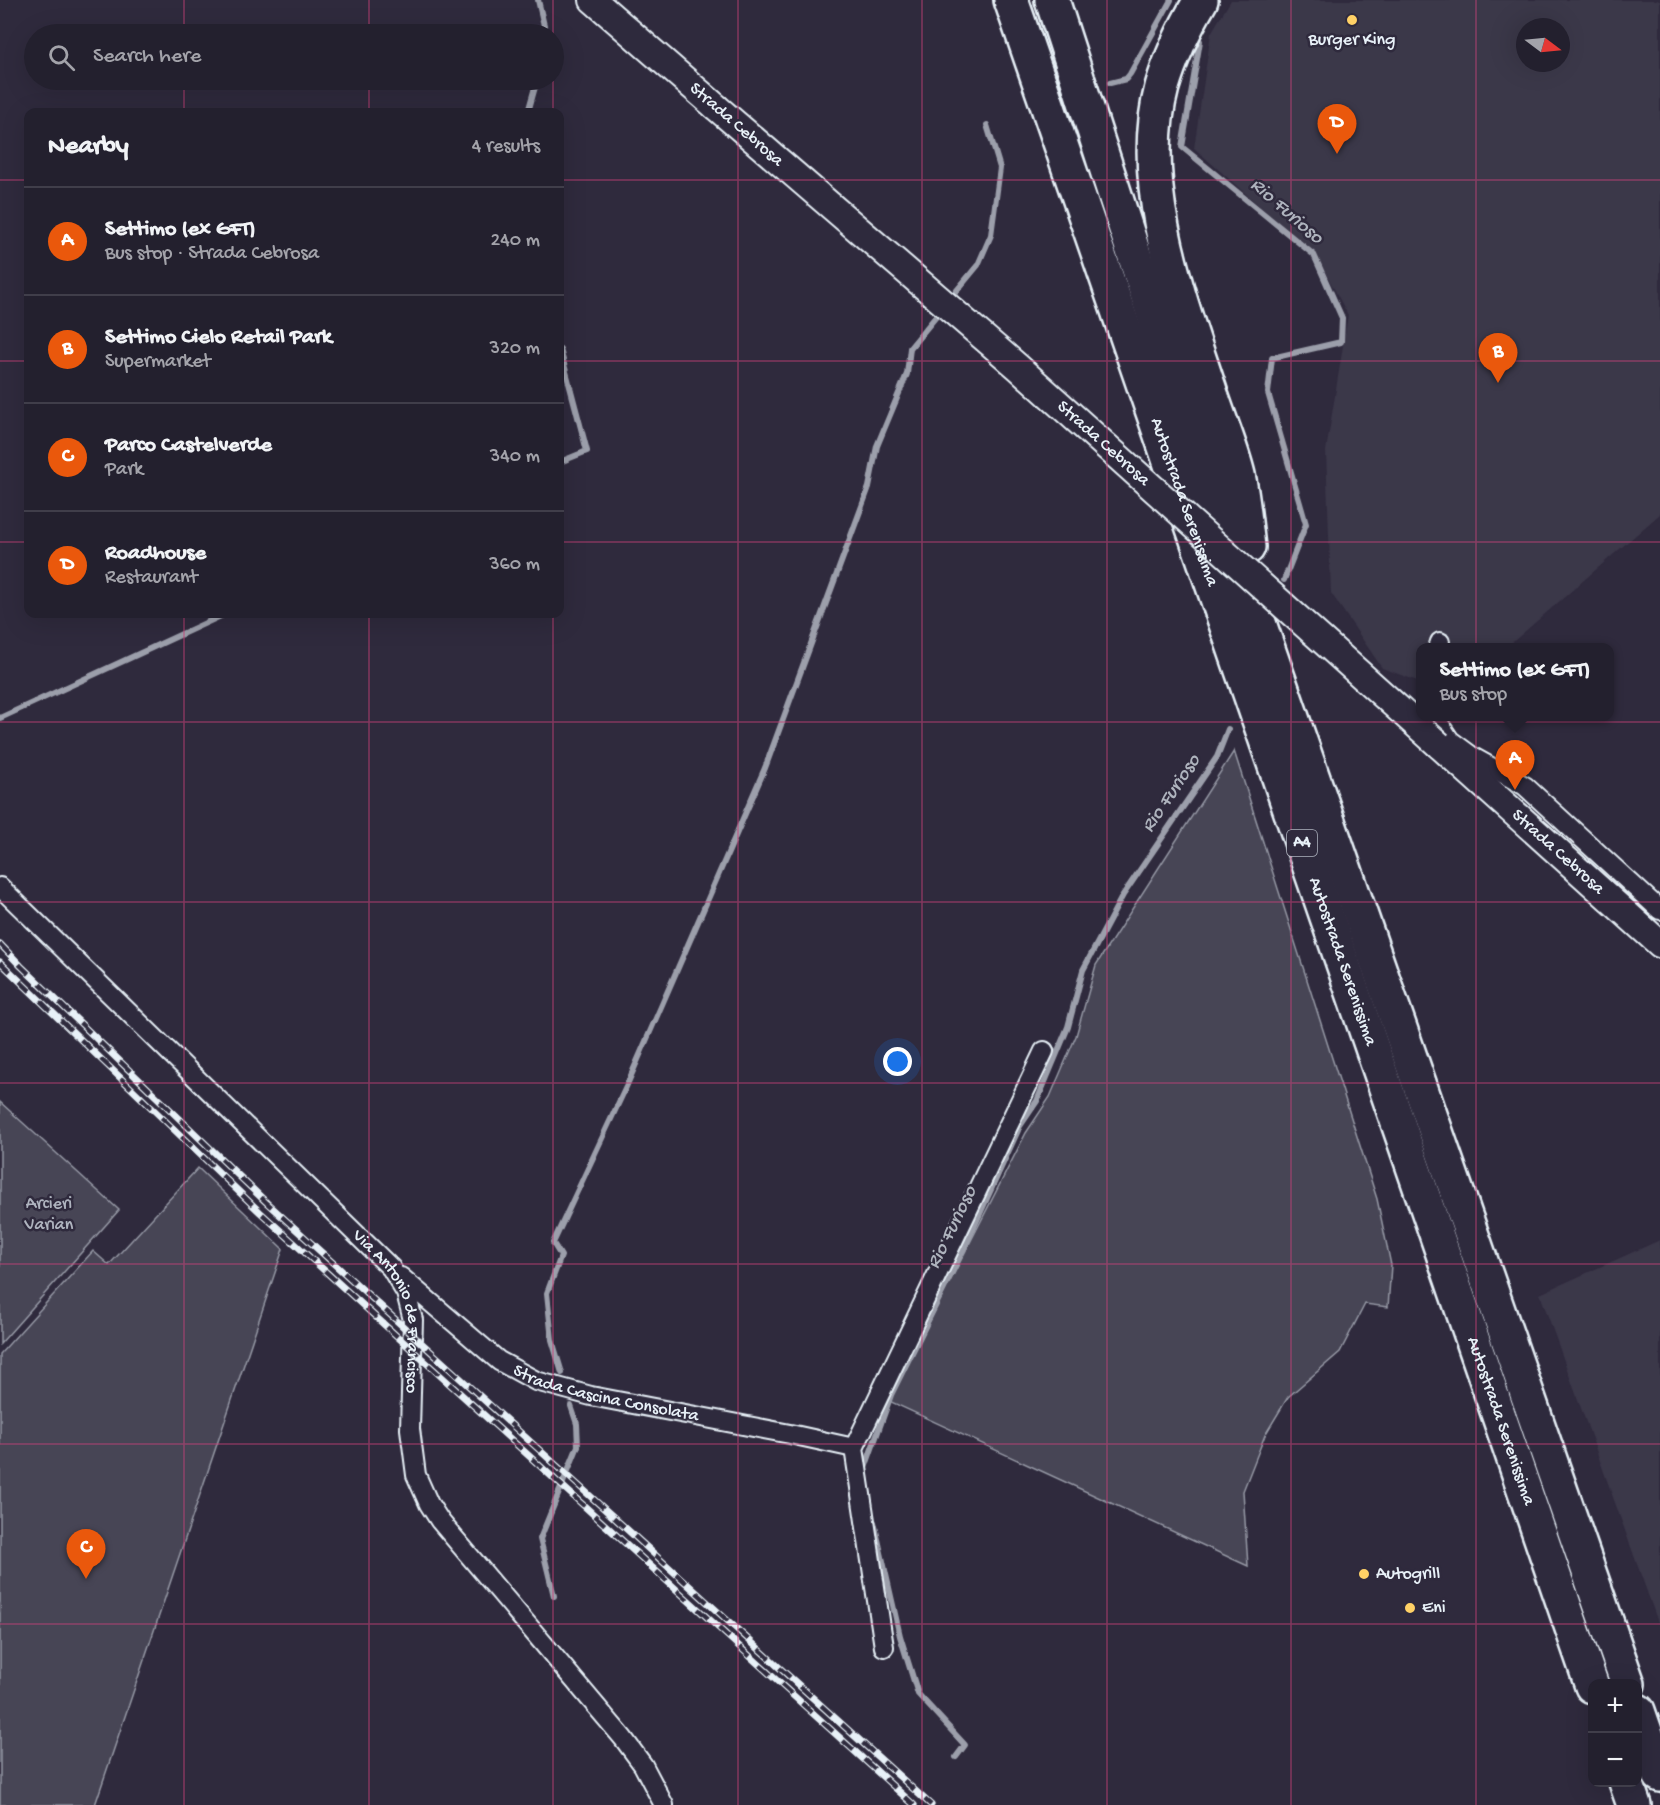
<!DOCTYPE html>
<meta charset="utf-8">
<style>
:root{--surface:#23202e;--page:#2b2836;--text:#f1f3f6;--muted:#a3a3aa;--line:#403e4a;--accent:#ea580c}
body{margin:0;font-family:"Gochi Hand",sans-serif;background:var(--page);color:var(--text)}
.controls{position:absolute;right:18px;bottom:18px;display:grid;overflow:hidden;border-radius:12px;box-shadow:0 6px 24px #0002}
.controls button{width:54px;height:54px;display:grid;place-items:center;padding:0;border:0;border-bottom:2px solid var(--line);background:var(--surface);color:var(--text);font:30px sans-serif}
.compass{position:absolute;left:1516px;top:18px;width:54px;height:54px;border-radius:50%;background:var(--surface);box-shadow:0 6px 24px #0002;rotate:106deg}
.you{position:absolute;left:898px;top:1062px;width:21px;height:21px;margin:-15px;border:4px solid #fff;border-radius:50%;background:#1a73e8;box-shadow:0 0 0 9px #1a73e833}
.badge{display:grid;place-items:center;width:39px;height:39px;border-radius:50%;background:var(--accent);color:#fff;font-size:20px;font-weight:700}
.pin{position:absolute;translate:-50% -50px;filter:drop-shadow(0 2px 3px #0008)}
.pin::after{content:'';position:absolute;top:32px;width:21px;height:18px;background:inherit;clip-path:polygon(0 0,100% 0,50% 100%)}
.popup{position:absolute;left:1416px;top:643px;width:198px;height:78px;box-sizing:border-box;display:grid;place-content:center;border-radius:12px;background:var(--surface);filter:drop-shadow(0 2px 4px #0005);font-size:20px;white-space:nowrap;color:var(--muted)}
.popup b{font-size:22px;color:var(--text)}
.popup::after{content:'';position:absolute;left:50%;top:100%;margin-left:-12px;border:12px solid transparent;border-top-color:var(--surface)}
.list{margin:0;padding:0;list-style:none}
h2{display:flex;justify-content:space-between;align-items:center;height:78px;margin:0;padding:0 24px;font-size:26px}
h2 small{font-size:20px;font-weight:400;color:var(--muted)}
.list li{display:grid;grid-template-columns:39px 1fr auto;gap:18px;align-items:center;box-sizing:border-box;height:108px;padding:0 24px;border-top:2px solid var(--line)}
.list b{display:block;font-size:22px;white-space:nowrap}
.list p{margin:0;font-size:20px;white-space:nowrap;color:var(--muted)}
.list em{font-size:20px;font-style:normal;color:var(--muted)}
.icon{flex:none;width:33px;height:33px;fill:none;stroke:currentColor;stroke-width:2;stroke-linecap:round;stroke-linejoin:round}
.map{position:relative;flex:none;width:1660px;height:1805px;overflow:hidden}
.search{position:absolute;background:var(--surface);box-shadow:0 6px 24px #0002;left:24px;top:24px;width:540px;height:66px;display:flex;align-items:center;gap:15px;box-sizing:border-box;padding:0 21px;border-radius:33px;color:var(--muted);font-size:22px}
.panel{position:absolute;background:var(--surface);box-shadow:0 6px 24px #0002;left:24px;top:108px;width:540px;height:510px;border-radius:12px}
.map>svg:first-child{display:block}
.built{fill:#3b3749;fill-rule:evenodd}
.green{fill:#464455;stroke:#979aa6;stroke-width:1.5}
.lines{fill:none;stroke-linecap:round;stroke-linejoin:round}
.stream{stroke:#9c9fab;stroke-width:6}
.street-casing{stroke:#e8f1f8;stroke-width:22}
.secondary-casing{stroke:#e8f1f8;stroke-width:30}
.highway-casing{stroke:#e8f1f8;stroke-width:38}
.street{stroke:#2f2a3d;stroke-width:18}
.secondary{stroke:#2f2a3d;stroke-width:26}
.highway{stroke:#2f2a3d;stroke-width:33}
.rail-casing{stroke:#e8f1f8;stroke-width:7}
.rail{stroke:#2f2a3d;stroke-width:4.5;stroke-dasharray:14;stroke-linecap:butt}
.secondary-bridge-casing{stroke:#e8f1f8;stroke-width:30;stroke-linecap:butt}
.secondary-bridge{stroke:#2f2a3d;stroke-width:26}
.grid{fill:none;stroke:#ca437a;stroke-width:1.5;stroke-opacity:0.55}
.poi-dot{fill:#ffd166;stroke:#2f2a3d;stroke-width:2}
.labels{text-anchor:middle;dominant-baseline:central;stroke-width:5;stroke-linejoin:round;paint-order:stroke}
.shield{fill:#2f2a3d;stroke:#b0b5c0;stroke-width:1.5}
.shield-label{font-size:16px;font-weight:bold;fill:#e8f1f8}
.poi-label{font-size:18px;fill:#e8f1f8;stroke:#2f2a3d;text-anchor:start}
.street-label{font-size:18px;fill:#e8f1f8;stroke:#2f2a3d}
.park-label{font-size:18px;fill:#afb4bf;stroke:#2f2a3d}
.water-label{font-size:20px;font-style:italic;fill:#afb4be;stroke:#2f2a3d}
</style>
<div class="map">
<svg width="1660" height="1805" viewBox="0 0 1660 1805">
<rect width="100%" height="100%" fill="#2f2a3d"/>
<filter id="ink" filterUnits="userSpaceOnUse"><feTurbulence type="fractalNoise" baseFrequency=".0167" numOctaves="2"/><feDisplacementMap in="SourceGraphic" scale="12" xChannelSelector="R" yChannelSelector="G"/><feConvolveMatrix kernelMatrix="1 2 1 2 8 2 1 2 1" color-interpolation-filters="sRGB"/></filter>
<g filter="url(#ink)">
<g class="built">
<path d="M1231,0h429v514l-153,133 -87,1v34l-38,-14 -51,-75 -5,-142 22,-136 -31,-58 -123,-109 17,-115zM1525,27h36v36h-36z"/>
<path d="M1660,1240v388l-120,-334z"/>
</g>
<g class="green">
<path d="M1234,751l143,448 14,66 -3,42 -23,-3 -25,48 -52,45 -23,38 -22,56 5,75 -359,-165 137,-268 24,-36 26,-61 20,-71z"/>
<path d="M0,1102l119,108 -119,134z"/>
<path d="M198,1168l85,81 -188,556h-95v-451l93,-103 16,14z"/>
</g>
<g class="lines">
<g class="stream">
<path d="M538,0l8,34"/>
<path d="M1200,41l-18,106 132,108 28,63 -1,24 -69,16 -4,35 38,131 -22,56"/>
<path d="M1110,83l16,-4 4,-5 41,-74"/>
<path d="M528,112l9,-32"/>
<path d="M949,300l29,-35 13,-30 9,-67 -13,-43"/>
<path d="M560,349l27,102 -27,11"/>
<path d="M0,718l225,-104"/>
<path d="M562,1373l-10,-33 -5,-47 14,-37 -8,-13 73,-156 139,-319 104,-281 8,-41 30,-72 3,-26 33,-40"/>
<path d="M864,1471l27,-76 76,-153 53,-116 17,-25 31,-74 15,-57 40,-75 94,-138 11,-28"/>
<path d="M874,1522l26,114 18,58 47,51 -9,12"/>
<path d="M554,1596l-14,-57 38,-93 -1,-22 -6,-18"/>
</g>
<g class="street-casing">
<g id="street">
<path d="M1438,648l2,-6"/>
<path d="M1437,716l1,6 12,18 23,17 52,29 135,124"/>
<path id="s1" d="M0,887l391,381 15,25 7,27 -3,109 6,46 13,29 11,17 183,217 20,27 21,40"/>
<path id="s2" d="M401,1277l98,84 37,20 55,15 199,38 64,14"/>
<path d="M884,1647l-30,-199 190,-397"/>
</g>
</g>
<g class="secondary-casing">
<g id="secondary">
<path d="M593,0l123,107"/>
<path id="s3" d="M1439,745l221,199"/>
</g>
</g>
<g class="highway-casing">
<g id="highway">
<path id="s4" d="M1011,0l581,1686"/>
<path d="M1052,0l126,390 450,1294"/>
<path d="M1201,0c-16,27 -30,56 -39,87 -26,97 17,210 47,301 9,29 22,58 29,87 5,23 7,48 10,72"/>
<path d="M1638,1711l22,64"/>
<path d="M1626,1782l8,23"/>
</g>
</g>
<use href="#street" class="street"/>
<use href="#secondary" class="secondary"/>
<use href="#highway" class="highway"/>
<g class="rail-casing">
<g id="rail">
<path d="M0,944l21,22 246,237 664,602"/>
<path d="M0,962l260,250 654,593"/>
</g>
</g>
<use href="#rail" class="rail"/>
<g class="secondary-bridge-casing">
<g id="secondary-bridge">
<path id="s5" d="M716,107l302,260 421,378"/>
</g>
</g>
<use href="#secondary-bridge" class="secondary-bridge"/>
</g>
</g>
<path class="grid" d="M184,0v34M369,0v34M553,0v34M738,0v1805M922,0v1805M1107,0v1805M1291,0v1805M1476,0v1805M184,80v32M369,80v32M553,80v32M0,180h28M560,180h1100M0,361h28M560,361h1100M0,542h28M560,542h1100M184,614v1191M369,614v1191M553,614v1191M0,722h1660M0,902h1660M0,1083h1660M0,1264h1660M0,1444h1660M0,1624h1660"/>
<g class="poi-dot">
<circle cx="1352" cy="20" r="6"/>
<circle cx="1364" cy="1574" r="6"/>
<circle cx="1410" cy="1608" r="6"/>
</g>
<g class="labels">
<rect class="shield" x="1287" y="830" width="30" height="26" rx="4.5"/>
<g class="shield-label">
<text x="1302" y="843">A4</text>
</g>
<g class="poi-label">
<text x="1352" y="40" text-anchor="middle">Burger King</text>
<text x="1376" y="1574">Autogrill</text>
<text x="1422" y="1608">Eni</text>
</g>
<g class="street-label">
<text transform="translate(736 125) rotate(41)">Strada Cebrosa</text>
<text stroke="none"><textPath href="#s5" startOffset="513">Strada Cebrosa</textPath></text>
<text stroke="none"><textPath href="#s4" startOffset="531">Autostrada Serenissima</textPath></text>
<text stroke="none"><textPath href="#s3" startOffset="160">Strada Cebrosa</textPath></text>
<text stroke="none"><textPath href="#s4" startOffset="1017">Autostrada Serenissima</textPath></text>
<text stroke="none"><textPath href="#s1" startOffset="586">Via Antonio de Francisco</textPath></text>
<text stroke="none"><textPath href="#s2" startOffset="242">Strada Cascina Consolata</textPath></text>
<text stroke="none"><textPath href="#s4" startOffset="1503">Autostrada Serenissima</textPath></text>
</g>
<g class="park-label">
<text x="49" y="1204">Arcieri<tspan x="49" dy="21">Varian</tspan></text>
</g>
<g class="water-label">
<text transform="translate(1286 212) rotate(41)">Rio Furioso</text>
<text transform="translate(1172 794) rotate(-56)">Rio Furioso</text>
<text transform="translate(953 1228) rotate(-64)">Rio Furioso</text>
</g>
</g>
</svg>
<div class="controls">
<button>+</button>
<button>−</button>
</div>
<svg class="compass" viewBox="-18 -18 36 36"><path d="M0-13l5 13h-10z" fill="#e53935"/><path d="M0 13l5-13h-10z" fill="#a3a3aa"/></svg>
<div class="you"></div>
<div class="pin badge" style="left:1515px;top:790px">A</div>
<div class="popup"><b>Settimo (ex GFT)</b>Bus stop</div>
<div class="pin badge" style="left:1498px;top:383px">B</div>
<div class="pin badge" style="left:86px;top:1579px">C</div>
<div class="pin badge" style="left:1337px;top:154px">D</div>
<div class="search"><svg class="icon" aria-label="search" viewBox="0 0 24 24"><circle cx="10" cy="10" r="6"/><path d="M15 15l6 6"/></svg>Search here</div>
<section class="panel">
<h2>Nearby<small>4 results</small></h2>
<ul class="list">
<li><span class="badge">A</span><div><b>Settimo (ex GFT)</b><p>Bus stop · Strada Cebrosa</p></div><em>240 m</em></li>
<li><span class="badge">B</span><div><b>Settimo Cielo Retail Park</b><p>Supermarket</p></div><em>320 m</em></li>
<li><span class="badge">C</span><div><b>Parco Castelverde</b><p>Park</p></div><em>340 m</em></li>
<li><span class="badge">D</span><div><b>Roadhouse</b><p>Restaurant</p></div><em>360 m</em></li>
</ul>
</section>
</div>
